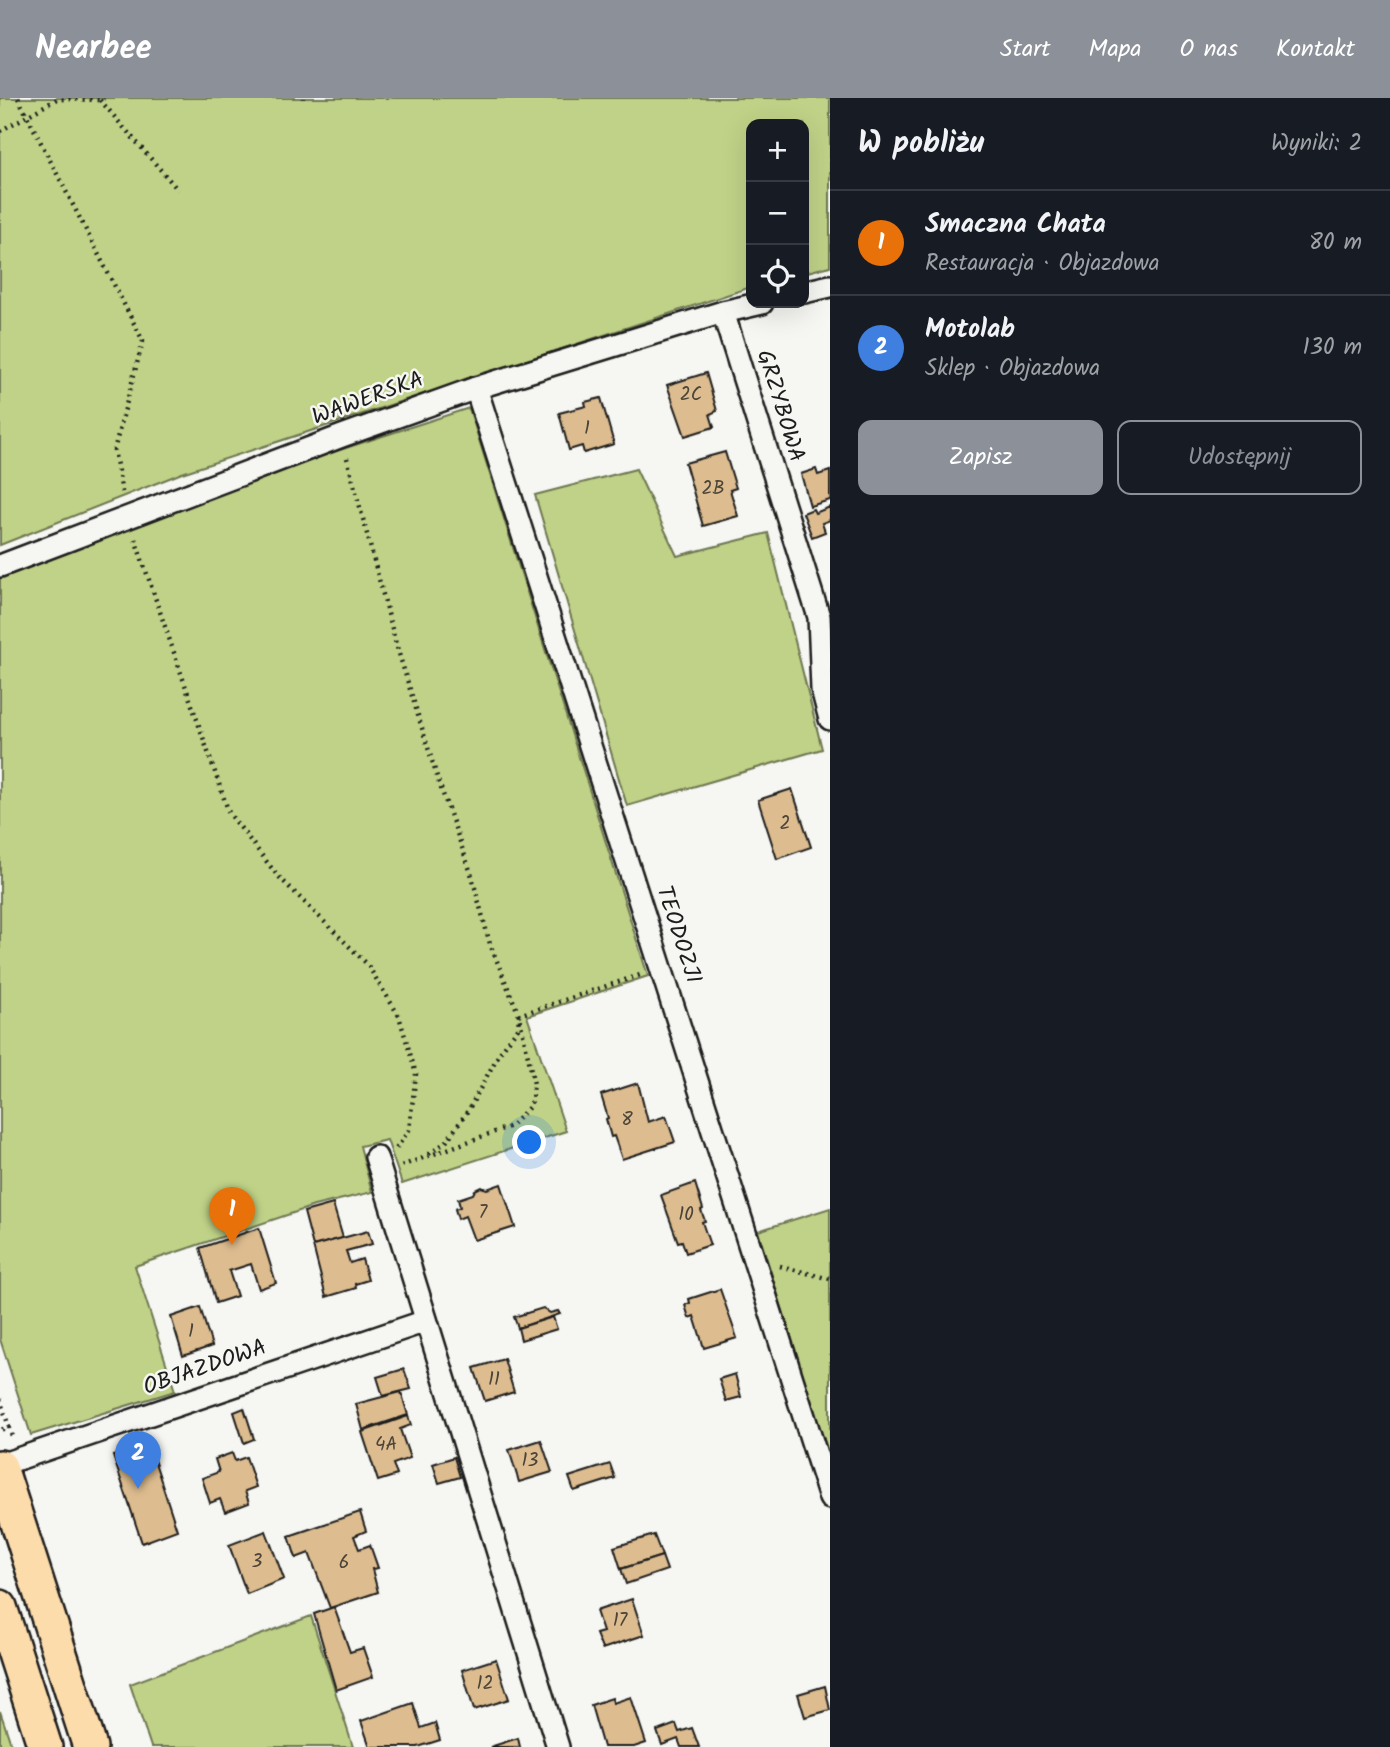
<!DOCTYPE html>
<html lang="pl">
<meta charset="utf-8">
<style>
:root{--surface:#171b24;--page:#20242c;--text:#f1f3f6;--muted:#9ea1a6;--line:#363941;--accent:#8c9099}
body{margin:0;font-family:Kalam,sans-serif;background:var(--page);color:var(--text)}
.controls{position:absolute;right:21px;top:21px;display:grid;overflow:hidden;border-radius:14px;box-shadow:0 7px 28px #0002}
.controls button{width:63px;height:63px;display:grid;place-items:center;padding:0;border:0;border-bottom:2px solid var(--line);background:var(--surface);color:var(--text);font:35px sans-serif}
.you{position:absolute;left:530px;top:1045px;width:24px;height:24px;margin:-18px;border:5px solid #fff;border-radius:50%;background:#1a73e8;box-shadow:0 0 0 10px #1a73e833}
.badge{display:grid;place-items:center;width:46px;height:46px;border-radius:50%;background:var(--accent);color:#fff;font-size:23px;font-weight:700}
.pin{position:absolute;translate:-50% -58px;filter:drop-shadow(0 2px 4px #0008)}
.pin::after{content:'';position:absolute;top:37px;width:24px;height:21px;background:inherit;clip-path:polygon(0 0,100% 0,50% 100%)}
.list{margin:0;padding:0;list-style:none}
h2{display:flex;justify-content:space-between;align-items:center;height:91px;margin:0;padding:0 28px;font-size:30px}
h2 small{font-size:23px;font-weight:400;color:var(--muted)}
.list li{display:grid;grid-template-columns:46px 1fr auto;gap:21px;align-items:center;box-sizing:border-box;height:105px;padding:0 28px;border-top:2px solid var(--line)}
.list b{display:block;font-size:26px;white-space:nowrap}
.list p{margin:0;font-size:23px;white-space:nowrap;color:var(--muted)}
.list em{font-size:23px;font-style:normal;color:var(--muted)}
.actions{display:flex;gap:14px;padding:21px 28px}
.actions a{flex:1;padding:16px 0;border:2px solid var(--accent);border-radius:14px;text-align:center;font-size:24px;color:var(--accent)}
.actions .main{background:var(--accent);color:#fff}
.icon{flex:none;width:38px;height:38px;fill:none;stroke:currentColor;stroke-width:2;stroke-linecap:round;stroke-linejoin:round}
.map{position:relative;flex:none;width:830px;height:1649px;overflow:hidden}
header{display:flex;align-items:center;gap:42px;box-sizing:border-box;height:98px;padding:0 35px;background:var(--accent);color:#fff}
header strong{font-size:33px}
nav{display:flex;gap:38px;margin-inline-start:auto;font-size:24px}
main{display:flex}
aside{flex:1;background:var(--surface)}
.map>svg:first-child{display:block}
.green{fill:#bfd287;stroke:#6e7752;stroke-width:2}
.building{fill:#ddbc8f;stroke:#1c1c1c;stroke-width:2}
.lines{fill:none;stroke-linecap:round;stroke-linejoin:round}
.minor-casing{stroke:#1c1c1c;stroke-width:26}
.primary-casing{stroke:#1c1c1c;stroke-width:38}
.path{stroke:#1c1c1c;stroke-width:4.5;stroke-dasharray:2 5;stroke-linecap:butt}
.minor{stroke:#f6f6f2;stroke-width:21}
.primary{stroke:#fddcac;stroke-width:33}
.labels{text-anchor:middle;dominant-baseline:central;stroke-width:5;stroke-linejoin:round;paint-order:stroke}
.number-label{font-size:19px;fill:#4c4439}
.street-label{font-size:23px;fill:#1c1c1c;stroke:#f6f6f2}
</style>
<header>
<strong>Nearbee</strong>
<nav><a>Start</a><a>Mapa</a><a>O nas</a><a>Kontakt</a></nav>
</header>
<main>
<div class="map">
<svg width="830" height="1649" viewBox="0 0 830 1649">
<rect width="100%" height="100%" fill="#f6f6f2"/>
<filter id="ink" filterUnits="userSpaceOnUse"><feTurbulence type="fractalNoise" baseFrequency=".0143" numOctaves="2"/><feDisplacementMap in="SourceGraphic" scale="14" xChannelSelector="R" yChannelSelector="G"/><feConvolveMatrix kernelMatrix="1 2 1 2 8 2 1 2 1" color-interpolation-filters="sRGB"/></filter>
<g filter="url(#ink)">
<g class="green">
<path d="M0,0h830v168l-26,7v-149h-53v163l-569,186 -182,72z"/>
<path d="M469,310l179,568 -121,40 39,115 -164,53 -15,-44 -27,6 12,46 -58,14 -179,60 40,125 -144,44 -31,-96v-764l241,-93z"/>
<path d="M636,371l41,87 91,-23 54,216 -195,57 -92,-311z"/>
<path d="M830,1110v253l-72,-230z"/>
<path d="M311,1518l42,131h-202l-21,-63z"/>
<path d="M0,1613l12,36h-12z"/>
</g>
<g class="building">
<path d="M706,275l11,38 -7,3 4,13 -29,9 -18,-51z"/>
<path d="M601,300l13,46 -30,9 -2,-7 -13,4 -10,-37 27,-7 -1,-4z"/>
<path d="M725,354l11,36 -6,2 8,26 -35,10 -18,-63z"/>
<path d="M816,371l2,6 12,-4v29l-20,6 -9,-32z"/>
<path d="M830,409v13l-8,3 3,9 -13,5 -9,-24 10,-4 2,4z"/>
<path d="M792,691l19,58 -34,12 -19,-59z"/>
<path d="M638,985l10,39 18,-6 9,26 -53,17 -8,-23 -3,1 -5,-18 2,-1 -7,-23z"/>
<path d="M695,1085l8,26 -2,1 4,11 -3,1 8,23 -24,8 -4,-12 -4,1 -17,-47z"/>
<path d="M501,1086l14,43 -41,13 -9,-24 -7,3 -3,-10 5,-2 -2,-8 15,-5 2,-4 6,-3 6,2z"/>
<path d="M333,1106l10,34 -30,8 -9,-34z"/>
<path d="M259,1130l17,55 -17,6 -8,-25 -22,7 8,25 -21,7 -16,-55z"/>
<path d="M368,1133l4,13 -26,7 4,12 12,-4 6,21 -13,4 1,4 -30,9 -13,-51z"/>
<path d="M720,1191l17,49 -33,10 -10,-32 -5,2 -4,-13 5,-2 -1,-4z"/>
<path d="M200,1209l12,39 -29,10 -12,-39z"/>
<path d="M543,1210l7,5 8,-2 2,3 -42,14 -4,-11z"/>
<path d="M553,1219l4,12 -36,11 -3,-12z"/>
<path d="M504,1261l10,33 -29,9 -11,-33z"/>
<path d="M404,1271l7,20 -28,7 -6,-19z"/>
<path d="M735,1276l6,23 -15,4 -7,-22z"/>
<path d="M401,1294l7,23 -45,15 -7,-26z"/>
<path d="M244,1310l10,31 -10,4 -10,-31z"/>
<path d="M408,1318l3,9 -11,4 10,29 -17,6 4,11 -19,6 -16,-49z"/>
<path d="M541,1342l11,32 -33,10 -10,-32z"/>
<path d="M149,1346l28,86 -35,13 -29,-87z"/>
<path d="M232,1355l3,8 11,-4 10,30 -11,4 4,12 -24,9 -5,-13 -10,4 -8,-25 17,-6 -4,-13z"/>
<path d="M454,1359l6,20 -21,6 -6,-19z"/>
<path d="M610,1366l5,14 -41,13 -5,-14z"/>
<path d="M360,1414l6,19 -12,5 5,13 11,-4 8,23 -6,1 6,23 -48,16 -21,-55 -13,5 -7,-22z"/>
<path d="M266,1433l18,48 -37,15 -18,-49z"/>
<path d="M654,1437l8,21 -41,13 -7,-22z"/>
<path d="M662,1458l5,14 -41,14 -5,-15z"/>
<path d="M632,1501l12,36 -42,14 -6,-15 7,-2 -7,-21z"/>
<path d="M334,1509l16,45 13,-4 10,29 -37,13 -22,-76z"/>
<path d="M496,1561l13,40 -35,11 -12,-40z"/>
<path d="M825,1588l5,24 -25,7 -7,-23z"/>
<path d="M631,1599l15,46 -12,4h-31l-12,-42 21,-7 1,5z"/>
<path d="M413,1605l8,25 14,-5 5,17 -22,7h-48l-9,-26z"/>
<path d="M676,1626l3,8 13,-4 7,19h-18l-3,-8 -16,6 -5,-14z"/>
<path d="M518,1640l2,9h-30z"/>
</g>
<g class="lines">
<g class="minor-casing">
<g id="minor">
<path d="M804,194l26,-6"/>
<path d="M723,214l96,305 3,72 8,30"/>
<path d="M476,290l354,1110"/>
<path d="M0,468l342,-130 134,-48 247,-76 39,-9"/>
<path d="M376,1059l182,590"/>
<path d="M0,1367l426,-144"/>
</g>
</g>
<g class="primary-casing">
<g id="primary">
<path d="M0,1369l90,280"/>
<path d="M0,1509l45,140"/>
</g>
</g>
<g class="path">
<path d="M18,0l125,243 -29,109 9,47"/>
<path d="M303,1v-1"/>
<path d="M100,2l78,90"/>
<path d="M0,33l57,-32 43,1 4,-2"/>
<path d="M347,360l49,186 42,136 33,93 19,71 29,71 15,69 -3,21 -20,21 -110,40"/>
<path d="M135,441l94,274 48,62 90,89 32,52 17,58 -7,56 -13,19"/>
<path d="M429,1056l17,-12 23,-33 30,-55 19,-26 1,-13 121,-40"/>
<path d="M780,1168l50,13"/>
<path d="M0,1301l9,28 -9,3"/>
<path d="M9,1329l3,9 3,1"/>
</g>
<use href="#minor" class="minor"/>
<use href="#primary" class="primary"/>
</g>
</g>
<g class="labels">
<g class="number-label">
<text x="691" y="297">2C</text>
<text x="587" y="331">1</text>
<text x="713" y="391">2B</text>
<text x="785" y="726">2</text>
<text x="627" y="1022">8</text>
<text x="483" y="1115">7</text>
<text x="686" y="1117">10</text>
<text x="191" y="1234">1</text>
<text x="494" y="1282">11</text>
<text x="386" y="1347">4A</text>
<text x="530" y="1363">13</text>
<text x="257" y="1464">3</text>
<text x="344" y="1465">6</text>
<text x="620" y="1523">17</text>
<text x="485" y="1586">12</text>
</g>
<g class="street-label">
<text transform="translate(368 301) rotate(-20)">WAWERSKA</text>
<text transform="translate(780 308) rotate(73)">GRZYBOWA</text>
<text transform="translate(678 837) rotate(72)">TEODOZJI</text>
<text transform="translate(205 1270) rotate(-19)">OBJAZDOWA</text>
</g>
</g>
</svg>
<div class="controls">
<button>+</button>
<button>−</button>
<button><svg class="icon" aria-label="locate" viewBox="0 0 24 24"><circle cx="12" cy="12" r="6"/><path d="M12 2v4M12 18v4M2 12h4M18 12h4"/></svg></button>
</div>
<div class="you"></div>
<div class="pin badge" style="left:232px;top:1147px;background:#e8710a">1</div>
<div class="pin badge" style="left:138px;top:1391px;background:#3f7fe0">2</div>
</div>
<aside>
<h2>W pobliżu<small>Wyniki: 2</small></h2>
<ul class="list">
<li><span class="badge" style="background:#e8710a">1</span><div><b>Smaczna Chata</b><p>Restauracja · Objazdowa</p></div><em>80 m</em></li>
<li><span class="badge" style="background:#3f7fe0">2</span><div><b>Motolab</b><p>Sklep · Objazdowa</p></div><em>130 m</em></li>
</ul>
<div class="actions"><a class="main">Zapisz</a><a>Udostępnij</a></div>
</aside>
</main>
